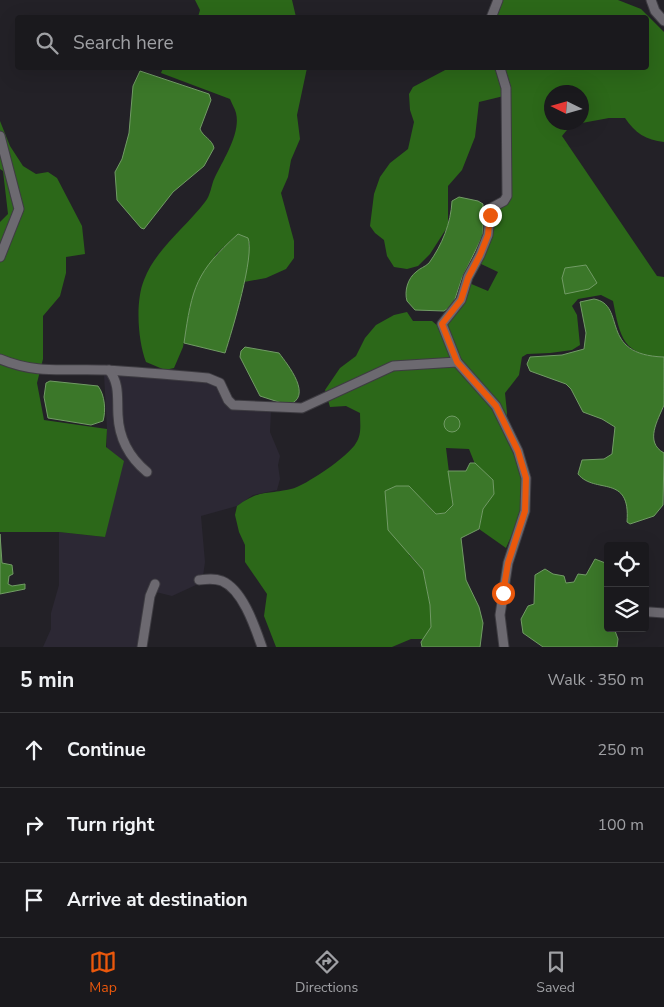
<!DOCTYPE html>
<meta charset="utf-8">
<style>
:root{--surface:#1a191d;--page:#27262a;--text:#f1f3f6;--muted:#9fa0a4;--line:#38383b;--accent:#ea580c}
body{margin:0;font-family:"Nunito Sans",sans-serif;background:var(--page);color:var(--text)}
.controls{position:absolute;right:15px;bottom:15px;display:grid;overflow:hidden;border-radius:5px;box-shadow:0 5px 20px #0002}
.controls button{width:45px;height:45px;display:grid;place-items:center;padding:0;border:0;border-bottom:1px solid var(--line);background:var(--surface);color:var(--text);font:25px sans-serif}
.compass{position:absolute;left:544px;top:85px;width:45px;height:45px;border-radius:50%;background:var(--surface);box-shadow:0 5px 20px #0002;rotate:275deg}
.stop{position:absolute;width:15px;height:15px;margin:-11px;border:4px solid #ea580c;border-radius:50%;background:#fff}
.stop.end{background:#ea580c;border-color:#fff;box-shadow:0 1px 5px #0008}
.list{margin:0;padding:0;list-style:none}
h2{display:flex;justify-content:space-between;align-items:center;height:65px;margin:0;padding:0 20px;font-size:21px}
h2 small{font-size:16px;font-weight:400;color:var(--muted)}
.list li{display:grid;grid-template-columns:32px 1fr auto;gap:15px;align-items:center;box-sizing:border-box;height:75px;padding:0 20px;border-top:1px solid var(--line)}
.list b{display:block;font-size:19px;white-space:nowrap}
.list em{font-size:16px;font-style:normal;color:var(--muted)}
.icon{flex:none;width:28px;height:28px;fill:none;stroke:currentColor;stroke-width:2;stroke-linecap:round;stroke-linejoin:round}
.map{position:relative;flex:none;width:664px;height:647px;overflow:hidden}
.search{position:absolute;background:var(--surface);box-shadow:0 5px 20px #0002;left:15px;right:15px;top:15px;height:55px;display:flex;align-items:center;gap:12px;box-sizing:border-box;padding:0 18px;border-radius:5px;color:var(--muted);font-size:19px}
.sheet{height:290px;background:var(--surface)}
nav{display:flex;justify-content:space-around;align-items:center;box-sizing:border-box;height:70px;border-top:1px solid var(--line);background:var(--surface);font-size:14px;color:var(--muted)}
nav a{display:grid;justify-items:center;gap:2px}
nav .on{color:var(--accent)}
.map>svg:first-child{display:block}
.built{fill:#2c2834}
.forest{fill:#2c6819;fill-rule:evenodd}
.water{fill:#3b7729;stroke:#719b65}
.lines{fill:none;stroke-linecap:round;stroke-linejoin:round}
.street-casing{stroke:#3e3c42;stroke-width:11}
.street{stroke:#6c6970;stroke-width:9}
.route{stroke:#ea580c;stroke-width:6}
</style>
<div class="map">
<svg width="664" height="647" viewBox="0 0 664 647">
<rect width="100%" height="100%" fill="#232127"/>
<path class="built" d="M104,374l104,7 8,3 13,22 5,4 37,1 -1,21 10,24 -2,9 2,14 -3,11 -24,5 -16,11 -36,10 4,46 -2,14 -5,8 -26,12 -16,-4 -5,10 -5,45h-103l8,-18v-16l8,-28v-53l46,5 2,-108z"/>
<g class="forest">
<path d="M195,0h97l4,17h-98l2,-7z"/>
<path d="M500,0h118l23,9 23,23v110c-18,-2 -29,-9 -39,-24h-16l-38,7 -9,11 95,140 7,1v80c-41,-1 -44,-20 -51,-56l-12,-6 -23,4 -6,7 5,9 3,30 -8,5 -22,3 -23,1 -5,3 -3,18 -14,18 2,20 -3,21 12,25 7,27 -3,30 -14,32 -27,-19 4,-20 11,-15 -1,-14 -18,-16 -6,-15 -23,-1 7,57 -8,8 -9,1 -11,-12 -16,53 14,15 7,35 1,22 -6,12h-14l-19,8h-116l-12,-31 3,-22 -22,-32v-17l-6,-13 -4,-17 2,-9c24,-17 28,-11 54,-17 14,-3 58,-33 65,-46 6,-9 4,-19 4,-30l-14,-7 -16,1 -5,-17 15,-22 16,-12 9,-18 11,-13 18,-10 13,-3 6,9h19l7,6 30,-44 19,8 10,-19 -19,-9 15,-50 11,-9 3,-109 -29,7 -4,35 -13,33 -14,16v40l-18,28 -12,12 -11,3 -13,-2 -7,-11 -3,-16 -9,-7 -5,-7 4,-32 6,-17 10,-14 18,-14 6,-27 -4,-12 -1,-16 4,-7 36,-19h197v-50l-160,-1zM552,92h30v30h-30z"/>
<path d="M163,68h144l-10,47 3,24 -9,21 -3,17 -7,16 13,48v17l-8,11 -20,9 -22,4 6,-38 -3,-6 -9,-4 -22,20 -26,52 -7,41 -9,21 -9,2 -19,-8c-8,-21 -11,-60 -2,-82 11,-30 42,-53 61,-78 6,-7 6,-17 10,-25 8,-17 26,-44 21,-64 -1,-4 -4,-9 -6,-14l-69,-26z"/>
<path d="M0,121l10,25 13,20 13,8 12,-2 9,6 25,48 3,28 -19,3v16l-6,23 -17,20v43l-6,24 7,37 63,9 -1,18 18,14 -19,76 -46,-5h-59v-310l8,-8 -5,-43 -3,-2z"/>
</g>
<g class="water">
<path d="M140,71l69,23 2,6 -11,29c3,8 12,10 14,19l-10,18 -31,26 -29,37 -3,-1 -24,-28 -2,-28 7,-13 7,-26 4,-47z"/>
<path d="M459,197l19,4 5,3v31l-21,43 -9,27 -9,6 -29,-1 -8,-9c-3,-10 1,-23 9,-29 4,-4 9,-5 13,-9 13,-18 22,-40 23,-62z"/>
<path d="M238,234l10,4c7,17 -16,93 -23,115l-41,-10c8,-56 12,-71 54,-109z"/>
<path d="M586,265l11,18 -8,6 -24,5 -3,-16 3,-10z"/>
<path d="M594,299c34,6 3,56 70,58 0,13 0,37 0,48 -6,15 -20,37 0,48l-1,52 -9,11 -24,8 -3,-2c4,-49 -32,-27 -49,-48l4,-14 22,-1 8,-5 3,-27 -13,-8 -19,-7 -12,-23 -5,-5 -36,-13 -3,-7 3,-7 32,-2 22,-6 2,-16 -6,-31z"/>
<path d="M245,347l34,6c9,12 35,44 9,52l-28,-9 -20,-39 1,-6z"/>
<path d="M50,381l48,5c7,9 8,25 5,35l-12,4 -43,-7 -4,-21 2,-14z"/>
<circle cx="452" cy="424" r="8"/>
<path d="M470,463h5l18,17 1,14 -11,15 -4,20 -18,9 5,42 13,27 4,16 -3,24h-58l-1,-5 10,-15 -1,-22 -7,-35 -35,-40 -3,-39 11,-5h13l27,28 9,-1 8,-8 -5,-34h18z"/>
<path d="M0,534l2,29 10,2 1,9 -4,2 -1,8 4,2 13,-2v5l-25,5z"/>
<path d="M595,559l13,5v64h6l4,11 -1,8h-74l-20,-14 -2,-14 7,-13 6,-2 1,-29 10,-6 8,5 11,2 2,7 8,-1 4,-8 8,1z"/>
</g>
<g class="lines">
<g class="street-casing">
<g id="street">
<path d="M651,0l4,11 9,10"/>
<path d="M491,18l7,-18"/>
<path d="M0,136l19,73 -19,48"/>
<path d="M0,359c38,16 66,9 105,11 35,2 69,5 103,8l12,5 8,17 5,5 69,3 91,-42 64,-4 39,44 22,45 8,27 -1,33 -17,52 -8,52 4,32"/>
<path d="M457,362l-15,-38 19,-24 7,-23 12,-22 8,-20 3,-27 13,-7 3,-5 -1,-108 -6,-20"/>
<path d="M109,370c11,14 8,28 9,45 1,24 11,42 29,57"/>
<path d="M199,580c8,-1 15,-2 23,1 21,9 33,46 40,66"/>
<path d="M650,612l14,1"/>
<path d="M142,647l8,-51 5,-12"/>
</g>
</g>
<use href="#street" class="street"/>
</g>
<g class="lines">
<path class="route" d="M490,215l-2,20 -8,20 -12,23 -7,22 -19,24 15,38 39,44 22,45 8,27 -1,33 -17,52 -5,30"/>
</g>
</svg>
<div class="controls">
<button><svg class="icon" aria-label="locate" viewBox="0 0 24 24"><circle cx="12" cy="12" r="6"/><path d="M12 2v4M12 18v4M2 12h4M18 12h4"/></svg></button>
<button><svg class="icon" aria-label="layers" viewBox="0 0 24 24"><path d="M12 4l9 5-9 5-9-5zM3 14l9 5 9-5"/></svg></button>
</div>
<svg class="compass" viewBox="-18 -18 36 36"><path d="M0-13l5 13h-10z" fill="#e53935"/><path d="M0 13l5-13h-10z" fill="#9fa0a4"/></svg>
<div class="stop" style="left:503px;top:593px"></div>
<div class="stop end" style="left:490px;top:215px"></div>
<div class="search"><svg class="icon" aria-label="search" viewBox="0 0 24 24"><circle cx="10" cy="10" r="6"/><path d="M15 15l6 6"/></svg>Search here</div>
</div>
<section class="sheet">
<h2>5 min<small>Walk · 350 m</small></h2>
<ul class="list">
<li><svg class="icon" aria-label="ahead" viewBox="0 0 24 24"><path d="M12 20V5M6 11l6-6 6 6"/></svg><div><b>Continue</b></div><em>250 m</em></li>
<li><svg class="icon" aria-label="right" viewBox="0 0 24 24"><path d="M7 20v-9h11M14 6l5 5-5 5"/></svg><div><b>Turn right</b></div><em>100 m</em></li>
<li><svg class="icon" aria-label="arrive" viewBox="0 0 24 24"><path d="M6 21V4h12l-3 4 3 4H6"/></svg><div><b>Arrive at destination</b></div></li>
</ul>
</section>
<nav>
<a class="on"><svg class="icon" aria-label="map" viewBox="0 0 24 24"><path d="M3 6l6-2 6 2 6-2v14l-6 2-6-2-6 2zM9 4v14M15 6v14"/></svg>Map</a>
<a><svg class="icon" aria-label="directions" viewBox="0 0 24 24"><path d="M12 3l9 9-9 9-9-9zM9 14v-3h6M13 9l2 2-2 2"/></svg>Directions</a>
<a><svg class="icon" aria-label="saved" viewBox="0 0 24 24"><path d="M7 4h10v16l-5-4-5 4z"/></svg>Saved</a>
</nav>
